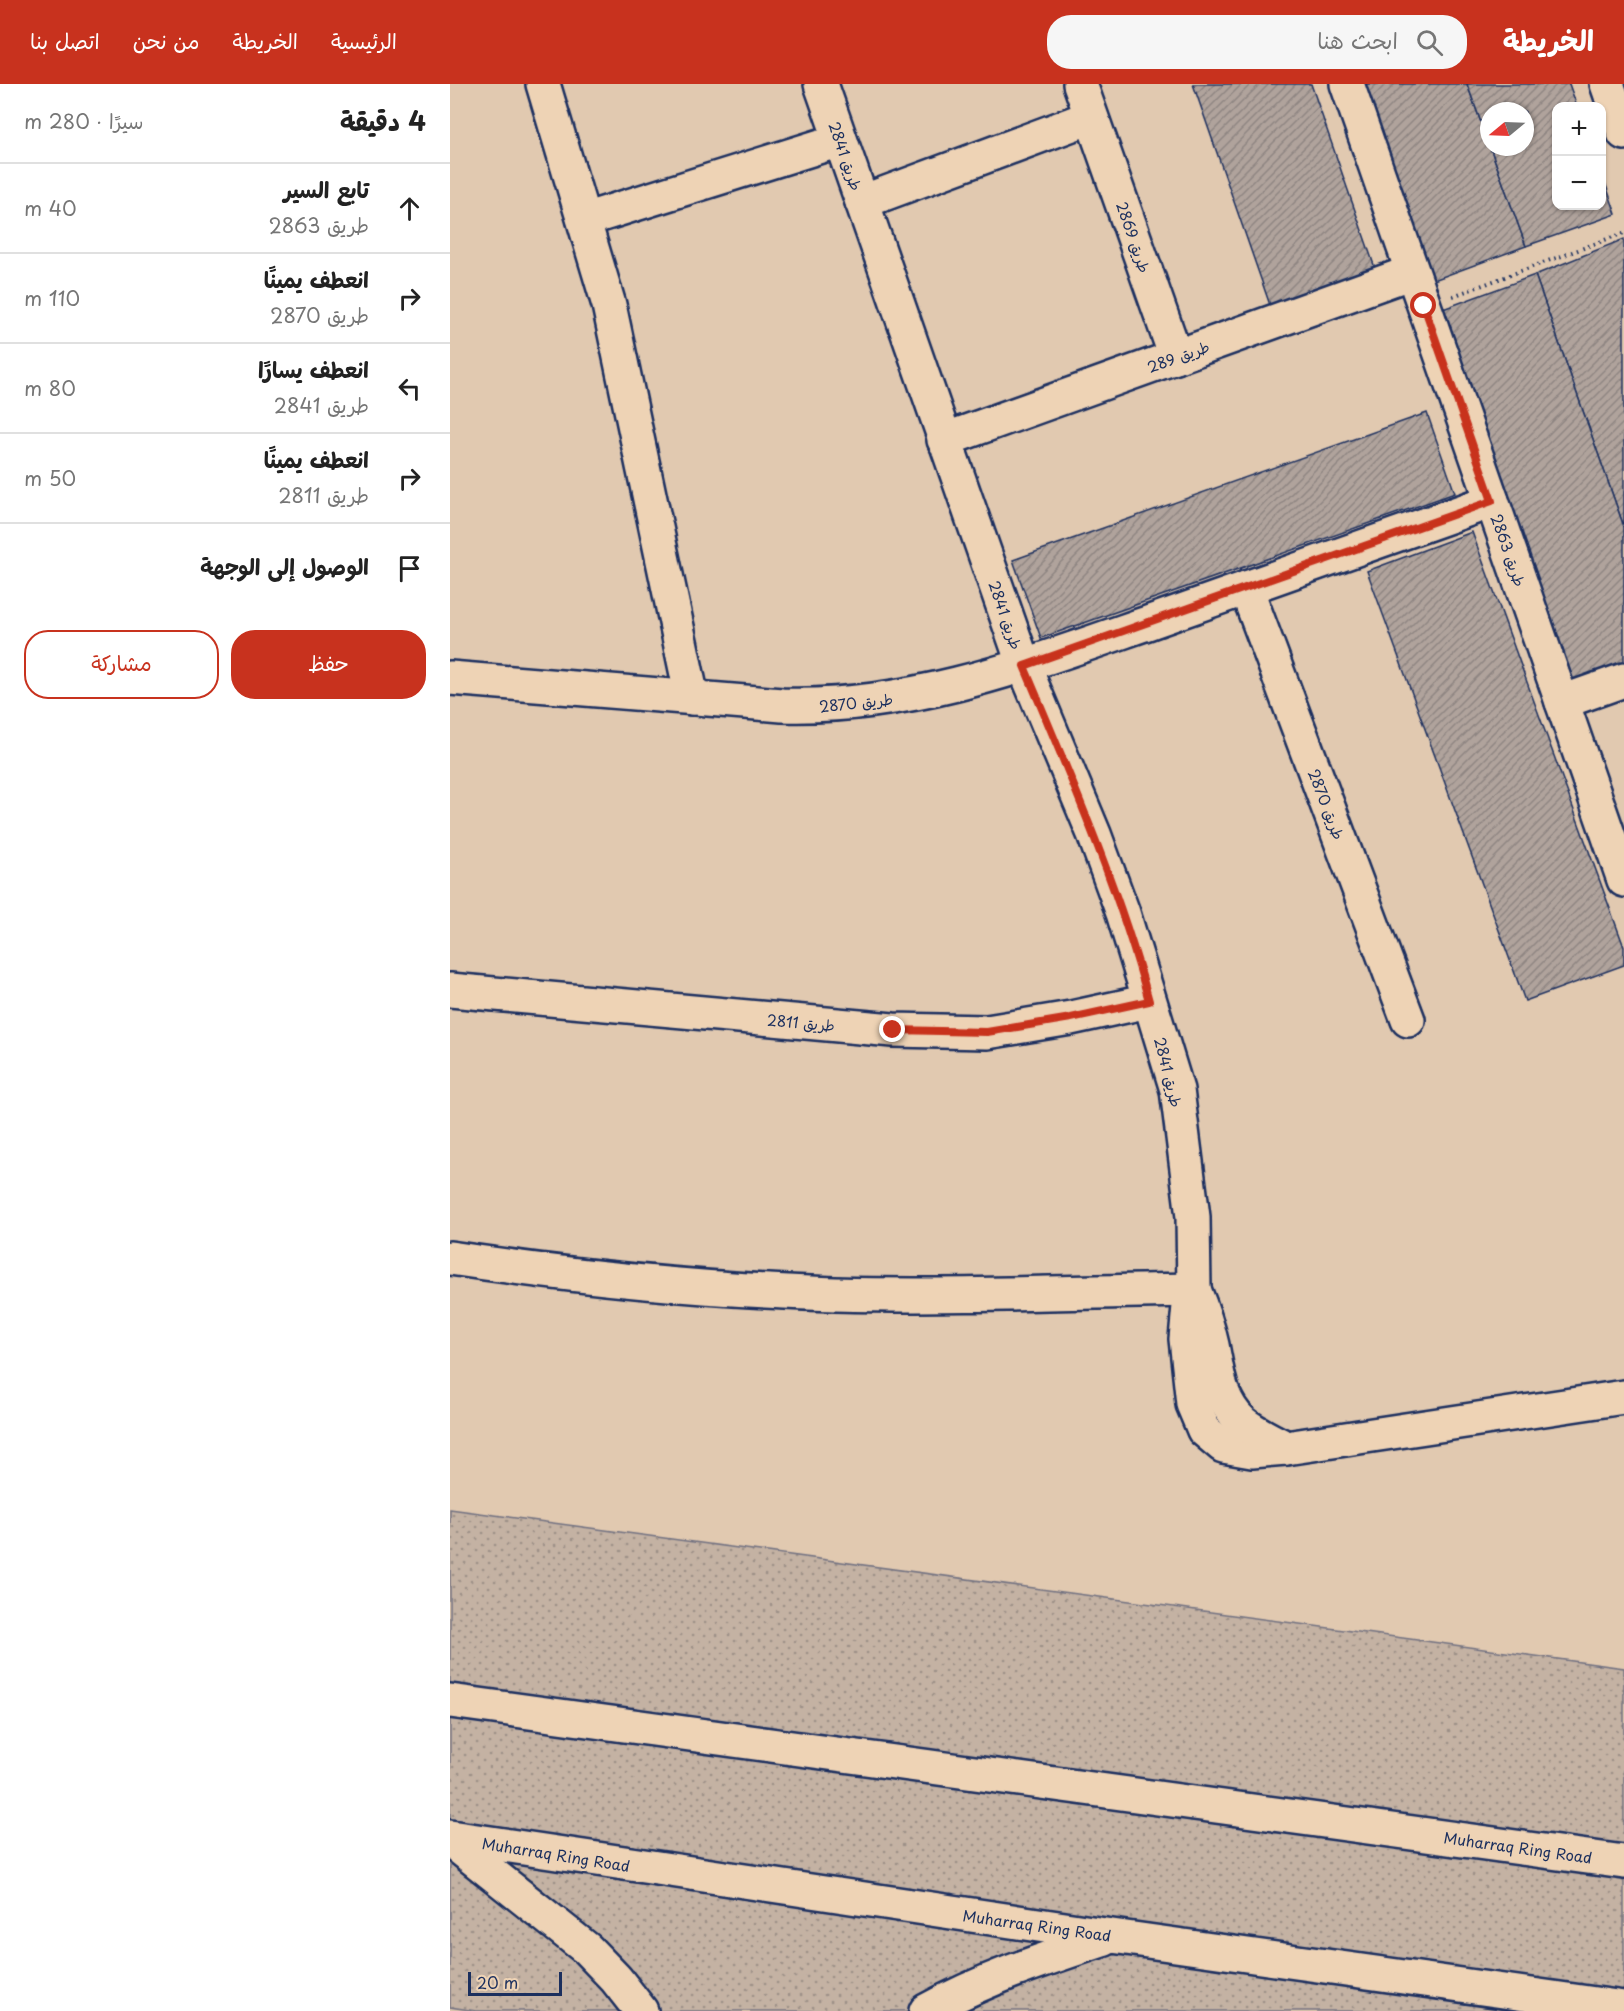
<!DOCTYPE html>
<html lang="ar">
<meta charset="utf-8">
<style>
:root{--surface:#fff;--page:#f6f6f6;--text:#222;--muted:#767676;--line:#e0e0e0;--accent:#c8321e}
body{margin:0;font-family:"Playpen Sans","Playpen Sans Arabic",sans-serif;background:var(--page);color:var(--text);direction:rtl}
.controls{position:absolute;right:18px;top:18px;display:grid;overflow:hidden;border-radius:12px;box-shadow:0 2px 4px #0004}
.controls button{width:54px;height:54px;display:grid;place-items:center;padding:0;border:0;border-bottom:2px solid var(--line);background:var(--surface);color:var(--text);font:30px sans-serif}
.compass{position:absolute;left:1030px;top:18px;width:54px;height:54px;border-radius:50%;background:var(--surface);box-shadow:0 2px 4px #0004;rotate:251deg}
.scale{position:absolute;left:18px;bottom:15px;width:94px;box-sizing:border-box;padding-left:6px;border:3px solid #1b2f5e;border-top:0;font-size:16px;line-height:21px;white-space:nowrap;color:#1b2f5e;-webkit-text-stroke:4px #eed3b5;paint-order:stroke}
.stop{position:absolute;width:18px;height:18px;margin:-14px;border:4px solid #c8321e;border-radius:50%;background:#fff}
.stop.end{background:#c8321e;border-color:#fff;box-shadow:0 2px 6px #0008}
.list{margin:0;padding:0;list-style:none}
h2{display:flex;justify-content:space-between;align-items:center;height:78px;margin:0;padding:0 24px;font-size:26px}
h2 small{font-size:20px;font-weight:400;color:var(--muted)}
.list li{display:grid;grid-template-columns:39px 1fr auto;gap:18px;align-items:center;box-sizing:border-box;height:90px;padding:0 24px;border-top:2px solid var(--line)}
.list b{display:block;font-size:22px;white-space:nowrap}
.list p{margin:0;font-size:20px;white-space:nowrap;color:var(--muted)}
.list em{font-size:20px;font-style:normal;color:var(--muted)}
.actions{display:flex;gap:12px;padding:18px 24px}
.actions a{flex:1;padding:14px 0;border:2px solid var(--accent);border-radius:24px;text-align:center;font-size:21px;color:var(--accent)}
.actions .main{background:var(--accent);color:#fff}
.icon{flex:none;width:33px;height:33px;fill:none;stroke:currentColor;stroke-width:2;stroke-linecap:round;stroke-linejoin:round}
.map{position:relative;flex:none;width:1174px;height:1927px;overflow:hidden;direction:ltr}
header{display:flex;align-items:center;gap:36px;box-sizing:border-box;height:84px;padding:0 30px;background:var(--accent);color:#fff}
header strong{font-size:28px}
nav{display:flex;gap:33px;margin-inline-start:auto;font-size:21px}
.search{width:420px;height:54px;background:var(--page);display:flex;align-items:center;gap:15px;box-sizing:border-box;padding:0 21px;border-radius:24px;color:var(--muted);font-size:22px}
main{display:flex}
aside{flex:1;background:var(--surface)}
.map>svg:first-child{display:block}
.grass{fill:url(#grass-dots);stroke:#707080;stroke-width:1.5}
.building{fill:url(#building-hatch);stroke:#1b2f5e;stroke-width:1.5}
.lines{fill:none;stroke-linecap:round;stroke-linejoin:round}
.street-casing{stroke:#1b2f5e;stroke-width:38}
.secondary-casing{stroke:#1b2f5e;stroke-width:38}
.path{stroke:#1b2f5e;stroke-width:4;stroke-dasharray:1.5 4.5;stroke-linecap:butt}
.street{stroke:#eed3b5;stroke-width:33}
.secondary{stroke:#eed3b5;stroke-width:33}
.route{stroke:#c8321e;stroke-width:8}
.labels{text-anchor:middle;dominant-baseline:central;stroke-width:4.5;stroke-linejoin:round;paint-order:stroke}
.street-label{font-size:15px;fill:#1b2f5e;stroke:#eed3b5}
</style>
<header>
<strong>الخريطة</strong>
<div class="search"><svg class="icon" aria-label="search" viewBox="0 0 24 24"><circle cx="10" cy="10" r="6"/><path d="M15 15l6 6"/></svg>ابحث هنا</div>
<nav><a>الرئيسية</a><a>الخريطة</a><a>من نحن</a><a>اتصل بنا</a></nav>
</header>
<main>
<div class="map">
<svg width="1174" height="1927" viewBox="0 0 1174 1927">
<defs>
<pattern id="grass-dots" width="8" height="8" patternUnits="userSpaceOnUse" patternTransform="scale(1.5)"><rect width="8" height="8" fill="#c4b2a3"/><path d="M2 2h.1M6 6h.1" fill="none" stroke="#9e9188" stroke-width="1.8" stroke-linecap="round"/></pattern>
<pattern id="building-hatch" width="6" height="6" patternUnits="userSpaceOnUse" patternTransform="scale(1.5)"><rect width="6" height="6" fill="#b0a39c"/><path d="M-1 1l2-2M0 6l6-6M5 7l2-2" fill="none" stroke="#8e8582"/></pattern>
</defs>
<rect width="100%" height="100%" fill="#e1c9b0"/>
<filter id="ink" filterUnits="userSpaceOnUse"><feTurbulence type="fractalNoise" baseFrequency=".0167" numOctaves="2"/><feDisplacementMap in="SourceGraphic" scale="12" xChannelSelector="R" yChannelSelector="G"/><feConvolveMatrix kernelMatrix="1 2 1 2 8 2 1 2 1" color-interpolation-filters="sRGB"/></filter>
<g filter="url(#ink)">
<path class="grass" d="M0,1425l1174,159v343h-1148l-26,-4z"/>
<g class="building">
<path d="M743,0h118l64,184 -105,37z"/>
<path d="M910,0h107l59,162 -95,35z"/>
<path d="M1017,0h102l8,22h-21v100h46v-32l14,40 -90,32 -36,-99h35v-36h-36v33z"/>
<path d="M1174,155v288l-89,-252z"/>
<path d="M1085,191l89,252v144l-49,17 -132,-379z"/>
<path d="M977,329l28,80 -414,145 -28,-78z"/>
<path d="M1022,448l152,415v18l-99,36 -158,-430z"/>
</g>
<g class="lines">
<g class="street-casing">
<g id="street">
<path d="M93,0l66,221 83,393"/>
<path d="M630,0l96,273"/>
<path d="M897,0l277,796"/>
<path d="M1157,0l17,49"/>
<path d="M412,118l229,-85"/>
<path d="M134,136l256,-80"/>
<path d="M494,356l468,-168"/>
<path d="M796,504l162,432"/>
<path d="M0,594l332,27c131,4 250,-42 371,-84 113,-40 226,-80 339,-120"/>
<path d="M1112,618l62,-22"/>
<path d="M0,906l443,40 94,2 84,-14 78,-17"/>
<path d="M0,1174c127,19 256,32 385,36 120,3 240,-2 359,-4"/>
</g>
</g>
<g class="secondary-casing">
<g id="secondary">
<path d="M371,0l203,582 70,168 29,79 54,177 16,127 1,73 -5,16 -3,33 7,65 11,26 19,16 29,5 34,-3 338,-51"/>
<path d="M745,1208c7,17 13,35 17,53 6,29 7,55 30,77 13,11 29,18 44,26"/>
<path d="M0,1617l1174,161"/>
<path d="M0,1753l662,99 512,72"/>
<path d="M0,1756l137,109 29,30 25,32"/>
<path d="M476,1927c58,-32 116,-51 179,-72"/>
</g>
</g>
<path class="path" d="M1003,212l171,-63"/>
<use href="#street" class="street"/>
<use href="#secondary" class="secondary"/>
</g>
</g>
<g class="lines" filter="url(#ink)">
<path class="route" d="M443,946l94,2 84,-14 78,-17c-31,-115 -79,-225 -125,-335l468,-165 -68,-195"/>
</g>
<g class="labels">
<g class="street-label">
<text transform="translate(396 72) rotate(71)">طريق 2841</text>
<text transform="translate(684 153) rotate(71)">طريق 2869</text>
<text transform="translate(728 272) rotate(-20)">طريق 289</text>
<text transform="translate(1059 466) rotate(71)">طريق 2863</text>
<text transform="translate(556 531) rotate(71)">طريق 2841</text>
<text transform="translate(406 618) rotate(-6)">طريق 2870</text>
<text transform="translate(877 720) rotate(69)">طريق 2870</text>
<text transform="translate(351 938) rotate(5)">طريق 2811</text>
<text transform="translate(719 988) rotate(76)">طريق 2841</text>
<text transform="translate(1068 1763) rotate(8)">Muharraq Ring Road</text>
<text transform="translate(106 1770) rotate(9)">Muharraq Ring Road</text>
<text transform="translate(587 1841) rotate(8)">Muharraq Ring Road</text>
</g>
</g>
</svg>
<div class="controls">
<button>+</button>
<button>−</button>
</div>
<svg class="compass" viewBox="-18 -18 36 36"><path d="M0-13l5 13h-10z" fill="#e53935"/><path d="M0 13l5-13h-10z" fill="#767676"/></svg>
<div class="scale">20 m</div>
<div class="stop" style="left:974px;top:222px"></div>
<div class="stop end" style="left:443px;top:946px"></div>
</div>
<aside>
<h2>4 دقيقة<small>سيرًا · 280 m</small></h2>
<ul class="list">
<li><svg class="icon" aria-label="ahead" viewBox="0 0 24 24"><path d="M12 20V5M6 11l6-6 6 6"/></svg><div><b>تابع السير</b><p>طريق 2863</p></div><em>40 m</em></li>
<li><svg class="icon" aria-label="right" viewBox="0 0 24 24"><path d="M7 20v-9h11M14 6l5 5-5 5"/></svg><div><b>انعطف يمينًا</b><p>طريق 2870</p></div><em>110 m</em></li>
<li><svg class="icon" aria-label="left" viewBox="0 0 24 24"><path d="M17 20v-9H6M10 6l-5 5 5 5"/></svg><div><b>انعطف يسارًا</b><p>طريق 2841</p></div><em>80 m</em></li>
<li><svg class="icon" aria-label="right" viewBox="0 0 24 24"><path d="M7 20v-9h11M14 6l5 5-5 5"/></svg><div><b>انعطف يمينًا</b><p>طريق 2811</p></div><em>50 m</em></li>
<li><svg class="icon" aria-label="arrive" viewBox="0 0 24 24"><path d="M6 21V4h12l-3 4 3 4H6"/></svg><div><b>الوصول إلى الوجهة</b></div></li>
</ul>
<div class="actions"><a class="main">حفظ</a><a>مشاركة</a></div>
</aside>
</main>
